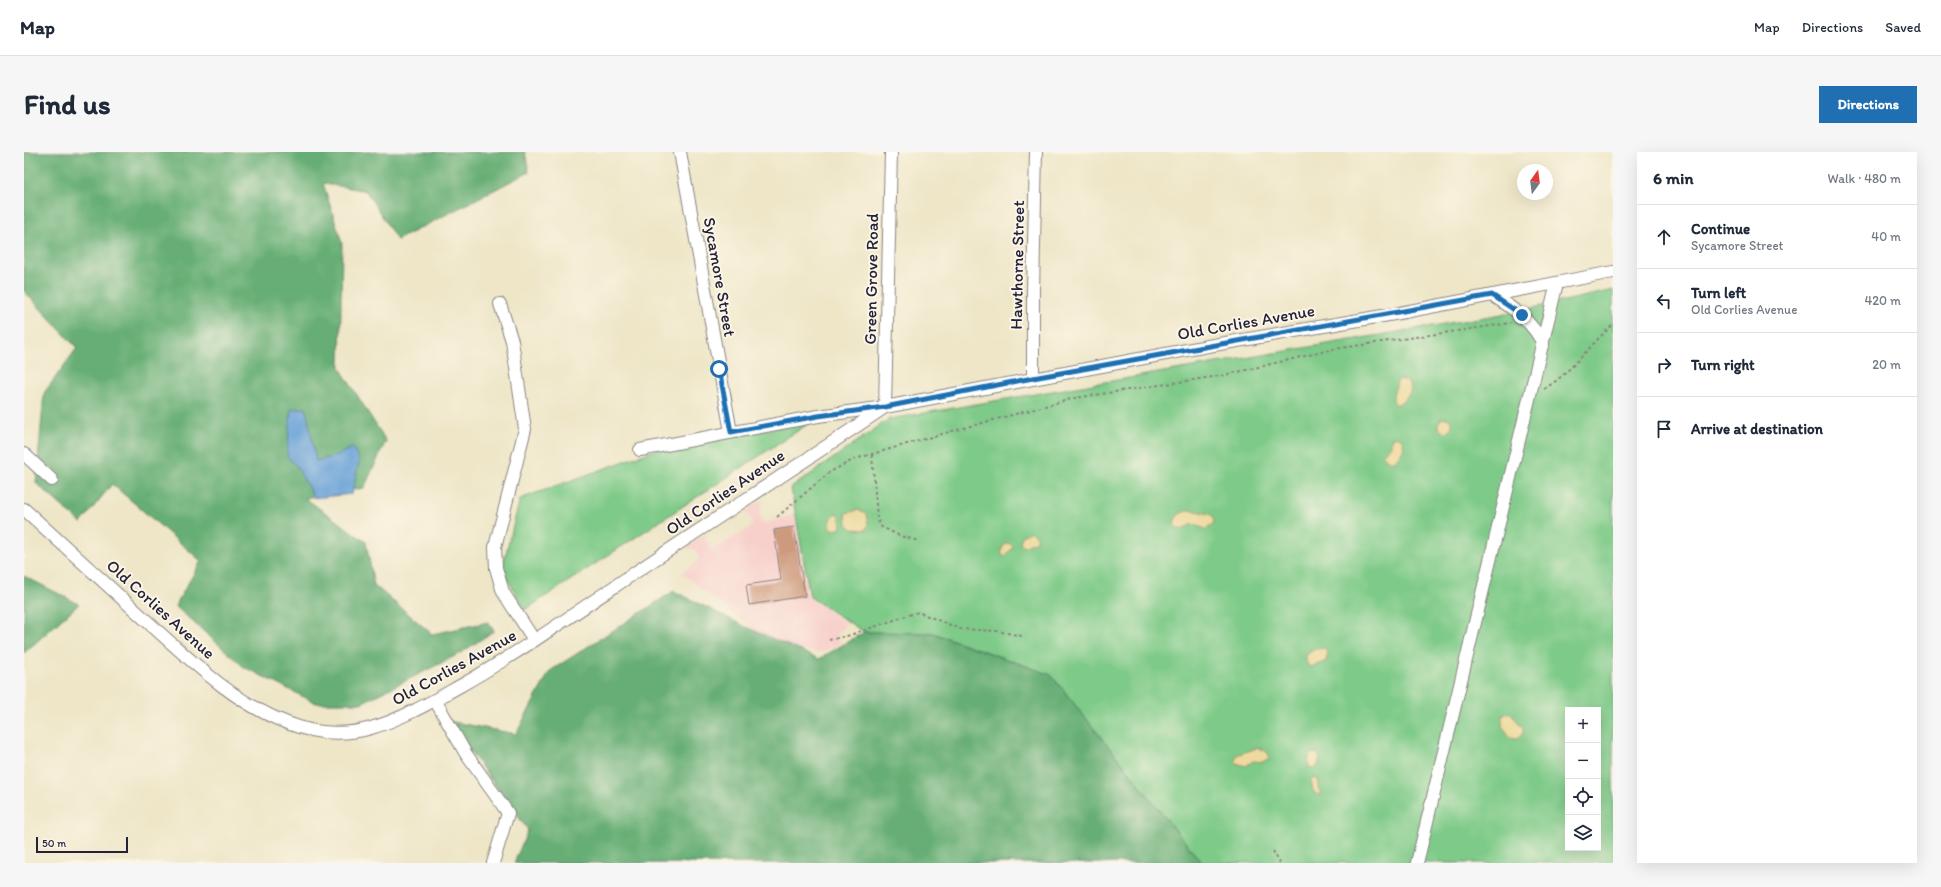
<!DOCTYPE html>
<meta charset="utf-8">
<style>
:root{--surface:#fff;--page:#f6f6f7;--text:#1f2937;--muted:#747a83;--line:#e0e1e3;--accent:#1f6fb2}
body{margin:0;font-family:Itim,sans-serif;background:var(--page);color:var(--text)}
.controls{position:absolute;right:12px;bottom:12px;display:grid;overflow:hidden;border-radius:0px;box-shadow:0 4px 16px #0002}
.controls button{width:36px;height:36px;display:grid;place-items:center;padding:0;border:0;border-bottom:1px solid var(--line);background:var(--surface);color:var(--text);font:20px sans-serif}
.compass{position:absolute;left:1493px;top:12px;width:36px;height:36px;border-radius:50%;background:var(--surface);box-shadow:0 4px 16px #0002;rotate:14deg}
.scale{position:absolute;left:12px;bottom:10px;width:92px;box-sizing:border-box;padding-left:4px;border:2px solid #22223b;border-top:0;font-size:11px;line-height:14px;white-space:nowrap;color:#22223b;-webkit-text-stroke:3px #fcf5e5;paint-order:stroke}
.stop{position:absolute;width:12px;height:12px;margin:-9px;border:3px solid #1f6fb2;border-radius:50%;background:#fff}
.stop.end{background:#1f6fb2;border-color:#fff;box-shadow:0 1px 4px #0008}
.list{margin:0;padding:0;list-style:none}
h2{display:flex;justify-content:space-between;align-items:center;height:52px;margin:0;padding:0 16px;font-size:17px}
h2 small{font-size:13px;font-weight:400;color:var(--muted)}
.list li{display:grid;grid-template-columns:26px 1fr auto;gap:12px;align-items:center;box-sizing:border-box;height:64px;padding:0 16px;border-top:1px solid var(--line)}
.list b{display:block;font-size:15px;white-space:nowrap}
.list p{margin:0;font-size:13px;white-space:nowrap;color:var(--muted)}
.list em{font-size:13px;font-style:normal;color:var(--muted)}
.icon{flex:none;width:22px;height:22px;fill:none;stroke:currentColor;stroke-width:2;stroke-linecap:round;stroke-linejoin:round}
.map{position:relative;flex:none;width:1589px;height:711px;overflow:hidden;border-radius:0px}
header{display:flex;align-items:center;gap:24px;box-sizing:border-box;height:56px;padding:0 20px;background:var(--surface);border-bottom:1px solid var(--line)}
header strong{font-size:19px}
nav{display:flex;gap:22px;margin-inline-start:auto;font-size:14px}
.intro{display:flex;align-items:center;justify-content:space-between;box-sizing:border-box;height:96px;padding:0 24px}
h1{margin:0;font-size:28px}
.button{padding:10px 18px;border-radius:0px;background:var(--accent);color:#fff;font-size:14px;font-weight:700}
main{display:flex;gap:24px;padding:0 24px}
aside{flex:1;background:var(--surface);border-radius:0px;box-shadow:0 4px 16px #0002}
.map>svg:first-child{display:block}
.built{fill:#f7d0cb}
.green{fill:#7eca88;stroke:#507662;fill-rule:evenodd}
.forest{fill:#66ae74;stroke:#446858}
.sand{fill:#eeda9e;stroke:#887e6c}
.water{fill:#68a2d8;stroke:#45628a}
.building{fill:#ce9a7e}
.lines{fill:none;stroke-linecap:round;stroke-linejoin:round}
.minor-casing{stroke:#888481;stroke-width:14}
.path{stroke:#888481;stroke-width:2;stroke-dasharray:3 3;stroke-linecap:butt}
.minor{stroke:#fff;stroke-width:12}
.route{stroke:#1f6fb2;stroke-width:5}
.labels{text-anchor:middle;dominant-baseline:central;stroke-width:4;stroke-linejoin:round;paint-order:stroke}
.street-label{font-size:17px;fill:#22223b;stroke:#fcf5e5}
</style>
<header>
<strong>Map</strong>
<nav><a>Map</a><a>Directions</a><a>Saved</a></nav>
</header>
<div class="intro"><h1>Find us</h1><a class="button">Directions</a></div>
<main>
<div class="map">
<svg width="1589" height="711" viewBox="0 0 1589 711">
<rect width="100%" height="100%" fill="#fcf5e5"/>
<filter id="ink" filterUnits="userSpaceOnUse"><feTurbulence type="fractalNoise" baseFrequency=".025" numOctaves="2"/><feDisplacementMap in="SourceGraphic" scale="8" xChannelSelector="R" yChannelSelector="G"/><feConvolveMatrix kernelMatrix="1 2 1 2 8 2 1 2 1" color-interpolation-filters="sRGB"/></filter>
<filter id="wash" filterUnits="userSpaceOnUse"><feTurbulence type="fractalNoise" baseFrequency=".012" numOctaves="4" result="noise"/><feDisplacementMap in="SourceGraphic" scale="16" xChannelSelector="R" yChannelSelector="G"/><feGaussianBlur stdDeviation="0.9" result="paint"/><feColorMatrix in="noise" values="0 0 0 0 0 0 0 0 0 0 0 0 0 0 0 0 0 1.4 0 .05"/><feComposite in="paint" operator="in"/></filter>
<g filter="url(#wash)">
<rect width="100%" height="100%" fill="#eee6c7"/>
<path class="built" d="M738,348l-2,15 3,8 31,-8 14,82 38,26 -9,13 4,8 -22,9 -47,-10 -91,-70 15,-10 3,-5 -4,-8 -9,-3 22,-15 -3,7 7,10 19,-10 21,-13 1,-4 -8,-11z"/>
<g class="green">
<path d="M1589,138v573h-411l-151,-188 -118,-42 -69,-1 -54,-35 -19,-109 98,-69 631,-108zM1544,558h30v138h-30z"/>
<path d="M787,270l-286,188 -23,-41 18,-70 138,-50z"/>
</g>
<g class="forest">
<path d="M0,0h501l4,20 -132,68 -31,-49 -43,-8 19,60 -2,125 46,73 -22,47 -59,10 61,44 8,43 58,49 56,-12 6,9 -35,23 -98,49h-45l-72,-36 -69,-61 26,-45 -89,-77 -31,39 -45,-40 8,-90 33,-45 -53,-57z"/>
<path d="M0,424l55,28 -55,49z"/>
<path d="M650,439l70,35 75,33 45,-27 69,1 118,42 151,188h-688l14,-33 -80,-109 68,13 34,-63z"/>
</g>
<g class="sand">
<path d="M1377,227l7,3 3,8 -4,7 -10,8 -3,-2c-3,-6 2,-15 3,-22z"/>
<circle cx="1421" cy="273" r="7"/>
<path d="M1372,284l6,3 2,9 -9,13h-6l-4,-3 -2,-5 8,-7v-8z"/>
<path d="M834,358l8,4 2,10 -2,6 -14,-1 -5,-5 -1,-11z"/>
<path d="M1168,358l18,4 4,4 -1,7 -7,4c-12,-3 -12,-9 -23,1l-8,-3c-3,-11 8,-16 17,-17z"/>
<path d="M813,362l3,3 1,11 -6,2 -5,-3c-2,-6 1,-11 7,-13z"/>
<path d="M1007,379l7,7 -2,3 -12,6 -4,-4 2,-7z"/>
<path d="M981,391l6,1 2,4 -10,9 -2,-6z"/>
<path d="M1300,496l4,5 -2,9 -16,5 -4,-5v-7l7,-5z"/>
<path d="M1486,560l13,16v5l-6,5 -7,-1 -8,-12v-9z"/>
<path d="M1233,596l9,3 4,6 -7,5 -10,-1 -7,5 -10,-3 -1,-2 1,-6z"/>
<path d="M1292,601l3,2c2,6 -1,12 -6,14l-4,-1 -1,-6 2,-8z"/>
<path d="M1290,626l4,1 2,13 -1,4 -6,-5 -2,-10z"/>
</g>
<path class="water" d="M282,256l10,53 19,-5 18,-8 6,13 -7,33 -38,4 -17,-31 -10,-11 4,-47z"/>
<g id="blocks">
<path class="building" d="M770,375l11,69 -56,9 -3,-20 35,-5 -7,-50z"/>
</g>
</g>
<g filter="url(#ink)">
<use href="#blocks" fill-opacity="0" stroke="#888481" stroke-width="1"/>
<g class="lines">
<g class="minor-casing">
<g id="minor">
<path d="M656,0l51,280"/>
<path d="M1468,143c21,13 40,26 51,49"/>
<path d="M476,152l12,37 13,88 -30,118 1,21 7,24 31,48"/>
<path d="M1009,226v-86l3,-140"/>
<path d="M861,255l6,-255"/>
<path d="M616,298l178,-34 67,-9 323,-61 186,-32 219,-42"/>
<path d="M0,302l28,26"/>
<path d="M0,357c38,35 77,70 115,105 46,41 99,95 160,113 22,7 49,8 72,1 31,-9 60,-26 89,-42 58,-33 114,-72 170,-110 85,-57 171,-112 255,-169"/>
<path d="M411,548l31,54 42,59 -15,50"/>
<path d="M1393,711l140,-580"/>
</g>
</g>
<g class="path">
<path d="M1520,237c27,-16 45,-44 69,-64"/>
<path d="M848,303l5,62 3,9 20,10 19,5"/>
<path d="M753,365l53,-45 25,-13 101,-29 119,-32 150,-23 109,-26 177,-26"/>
<path d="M805,488l18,-4 71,-24 42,17 37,2 25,5"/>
<path d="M1249,699l7,12"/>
</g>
<use href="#minor" class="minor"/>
</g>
</g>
<g class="lines" filter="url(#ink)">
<path class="route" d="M695,217l12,63 87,-16 67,-9 148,-29 459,-83 30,20"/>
</g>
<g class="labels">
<g class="street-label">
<text transform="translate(993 113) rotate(-89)">Hawthorne Street</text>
<text transform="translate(696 125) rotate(80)">Sycamore Street</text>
<text transform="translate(847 127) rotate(-89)">Green Grove Road</text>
<text transform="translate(1222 170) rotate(-10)">Old Corlies Avenue</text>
<text transform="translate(701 340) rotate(-34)">Old Corlies Avenue</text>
<text transform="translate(137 457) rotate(42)">Old Corlies Avenue</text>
<text transform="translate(430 515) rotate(-29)">Old Corlies Avenue</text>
</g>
</g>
</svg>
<div class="controls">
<button>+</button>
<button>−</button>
<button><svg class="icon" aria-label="locate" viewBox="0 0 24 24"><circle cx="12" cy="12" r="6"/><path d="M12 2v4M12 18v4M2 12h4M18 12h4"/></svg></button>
<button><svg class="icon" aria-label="layers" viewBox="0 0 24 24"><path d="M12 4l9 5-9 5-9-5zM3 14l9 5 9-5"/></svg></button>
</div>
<svg class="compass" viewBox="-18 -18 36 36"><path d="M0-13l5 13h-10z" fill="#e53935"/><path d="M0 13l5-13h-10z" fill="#747a83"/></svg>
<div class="scale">50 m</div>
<div class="stop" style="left:695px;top:217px"></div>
<div class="stop end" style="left:1498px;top:163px"></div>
</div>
<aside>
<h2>6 min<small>Walk · 480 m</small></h2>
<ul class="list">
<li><svg class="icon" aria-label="ahead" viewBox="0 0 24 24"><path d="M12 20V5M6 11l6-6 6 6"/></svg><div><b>Continue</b><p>Sycamore Street</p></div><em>40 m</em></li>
<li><svg class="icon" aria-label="left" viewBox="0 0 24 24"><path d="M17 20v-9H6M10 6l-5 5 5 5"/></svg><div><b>Turn left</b><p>Old Corlies Avenue</p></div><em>420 m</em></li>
<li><svg class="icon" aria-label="right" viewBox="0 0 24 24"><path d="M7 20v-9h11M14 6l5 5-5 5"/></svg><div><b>Turn right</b></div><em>20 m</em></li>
<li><svg class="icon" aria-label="arrive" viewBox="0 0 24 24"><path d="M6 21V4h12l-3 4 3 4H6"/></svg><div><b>Arrive at destination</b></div></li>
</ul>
</aside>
</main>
